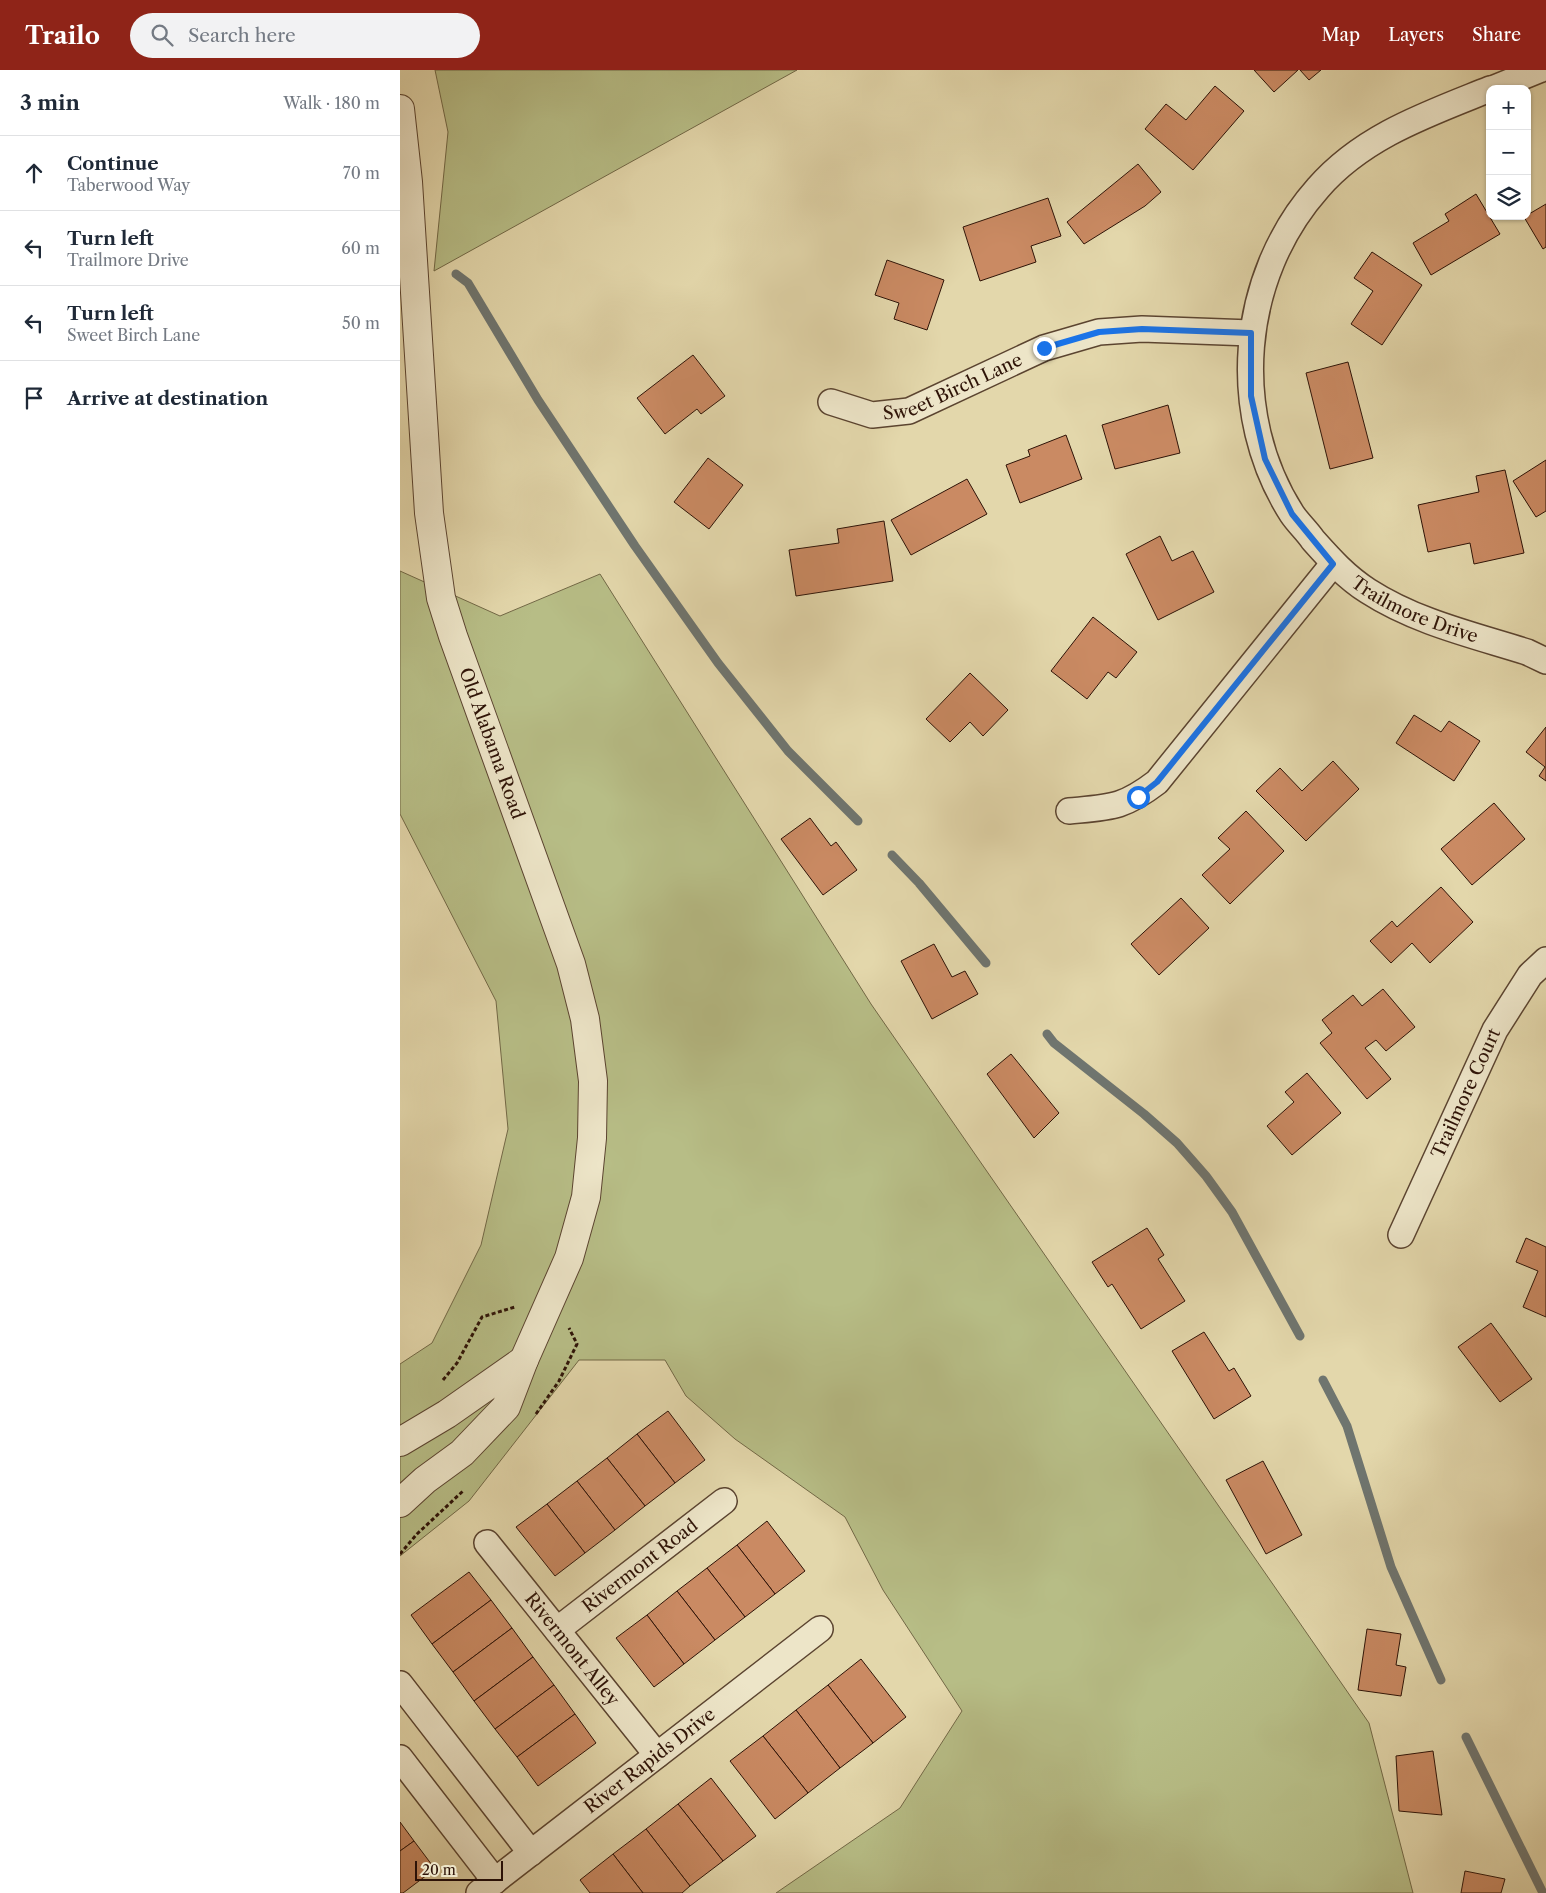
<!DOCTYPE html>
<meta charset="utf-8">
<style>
:root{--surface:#fff;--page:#f2f2f3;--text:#1f2937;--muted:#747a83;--line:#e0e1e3;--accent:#8f2418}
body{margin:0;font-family:"Libre Caslon Text",serif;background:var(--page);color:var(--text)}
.controls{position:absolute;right:15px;top:15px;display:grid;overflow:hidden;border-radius:10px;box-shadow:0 1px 4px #0004}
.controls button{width:45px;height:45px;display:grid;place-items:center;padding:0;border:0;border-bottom:1px solid var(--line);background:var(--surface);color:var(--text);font:25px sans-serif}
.scale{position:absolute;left:15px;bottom:12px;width:88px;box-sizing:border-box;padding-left:5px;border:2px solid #2e1307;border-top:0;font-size:14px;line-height:18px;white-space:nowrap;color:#2e1307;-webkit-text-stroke:4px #ede5c8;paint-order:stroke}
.stop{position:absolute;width:15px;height:15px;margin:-11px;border:4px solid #1a73e8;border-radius:50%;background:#fff}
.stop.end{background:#1a73e8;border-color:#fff;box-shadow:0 1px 5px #0008}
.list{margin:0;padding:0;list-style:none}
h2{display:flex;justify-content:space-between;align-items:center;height:65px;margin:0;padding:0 20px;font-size:21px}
h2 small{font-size:16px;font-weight:400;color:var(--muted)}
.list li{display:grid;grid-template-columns:32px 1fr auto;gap:15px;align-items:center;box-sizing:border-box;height:75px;padding:0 20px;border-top:1px solid var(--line)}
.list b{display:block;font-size:19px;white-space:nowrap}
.list p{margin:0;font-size:16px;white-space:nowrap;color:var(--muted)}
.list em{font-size:16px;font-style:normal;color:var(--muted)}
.icon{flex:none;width:28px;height:28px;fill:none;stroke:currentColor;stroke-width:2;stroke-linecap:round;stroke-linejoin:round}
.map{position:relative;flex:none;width:1146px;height:1823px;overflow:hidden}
header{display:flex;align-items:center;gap:30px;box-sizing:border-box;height:70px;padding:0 25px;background:var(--accent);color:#fff}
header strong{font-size:24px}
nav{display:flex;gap:28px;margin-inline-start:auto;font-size:18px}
.search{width:350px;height:45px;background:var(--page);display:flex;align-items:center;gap:12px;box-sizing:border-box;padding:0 18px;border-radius:28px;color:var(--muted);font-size:19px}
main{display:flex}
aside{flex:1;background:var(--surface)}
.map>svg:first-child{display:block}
.green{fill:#b7bd86;stroke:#726846}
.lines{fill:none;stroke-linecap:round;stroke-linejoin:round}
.stream{stroke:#6f756f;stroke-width:9}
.building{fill:#ca8a63;stroke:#2e1307}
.minor-casing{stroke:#5b4430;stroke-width:28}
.tertiary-casing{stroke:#5b4430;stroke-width:30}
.path{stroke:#2e1307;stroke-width:3;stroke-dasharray:4 2.5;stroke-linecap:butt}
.minor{stroke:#ede5c8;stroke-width:25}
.tertiary{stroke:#ede5c8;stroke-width:28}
.route{stroke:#1a73e8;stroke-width:6}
.labels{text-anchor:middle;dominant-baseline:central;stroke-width:4;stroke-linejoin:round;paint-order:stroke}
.street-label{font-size:18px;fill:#2e1307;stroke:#ede5c8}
</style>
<header>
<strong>Trailo</strong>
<div class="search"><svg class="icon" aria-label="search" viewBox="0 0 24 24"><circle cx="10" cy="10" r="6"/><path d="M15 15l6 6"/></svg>Search here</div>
<nav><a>Map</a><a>Layers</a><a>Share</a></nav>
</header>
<main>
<aside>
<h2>3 min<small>Walk · 180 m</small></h2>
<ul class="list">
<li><svg class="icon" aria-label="ahead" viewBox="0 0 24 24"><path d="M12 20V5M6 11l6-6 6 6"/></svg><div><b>Continue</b><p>Taberwood Way</p></div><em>70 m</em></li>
<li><svg class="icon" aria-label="left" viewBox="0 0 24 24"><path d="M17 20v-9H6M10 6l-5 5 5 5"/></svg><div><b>Turn left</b><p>Trailmore Drive</p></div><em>60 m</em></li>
<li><svg class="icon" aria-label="left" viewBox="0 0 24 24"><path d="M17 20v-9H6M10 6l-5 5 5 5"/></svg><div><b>Turn left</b><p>Sweet Birch Lane</p></div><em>50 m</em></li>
<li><svg class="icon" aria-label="arrive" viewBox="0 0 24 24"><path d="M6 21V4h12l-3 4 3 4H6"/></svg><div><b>Arrive at destination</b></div></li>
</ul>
</aside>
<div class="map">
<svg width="1146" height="1823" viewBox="0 0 1146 1823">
<rect width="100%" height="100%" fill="#e3d7ab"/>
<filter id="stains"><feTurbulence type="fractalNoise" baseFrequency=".004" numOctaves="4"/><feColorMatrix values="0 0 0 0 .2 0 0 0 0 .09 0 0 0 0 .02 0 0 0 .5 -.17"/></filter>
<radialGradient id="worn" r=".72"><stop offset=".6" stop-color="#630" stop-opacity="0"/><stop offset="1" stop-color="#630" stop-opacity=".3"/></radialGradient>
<g class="green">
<path d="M35,0h362l-363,201 14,-139z"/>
<path d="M0,501l100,45 100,-42 271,430 498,719 44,170h-637l124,-85 62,-97 -79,-121 -38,-73 -110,-78 -49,-43 -21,-36h-86l-110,141 -69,55v-192l32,-21 49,-98 27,-116 -12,-128 -96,-187z"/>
</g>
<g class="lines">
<g class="stream">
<path d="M56,204l12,9 70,117 97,146 83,117 70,88 70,70"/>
<path d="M492,785l27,28 67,80"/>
<path d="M647,964l7,9 90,71 33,29 29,33 26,36 68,124"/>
<path d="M923,1310l24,46 44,141 50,113"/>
<path d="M1066,1667l77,156"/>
</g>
</g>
<g class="building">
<path d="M854,0h44l-24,22z"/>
<path d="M900,0h21l-12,10z"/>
<path d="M815,16l29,25 -51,59 -48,-41 21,-25 20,16z"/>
<path d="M738,94l23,28 -16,14 -61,38 -17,-22z"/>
<path d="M1076,124l24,40 -69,41 -18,-32 36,-22 -4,-7z"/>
<path d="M648,128l13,38 -30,10 5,16 -56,19 -17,-54z"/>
<path d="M1146,134v43l-3,2 -19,-32z"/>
<path d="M972,182l50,33 -40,60 -31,-21 22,-33 -19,-13z"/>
<path d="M487,190l57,20 -17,50 -33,-11 5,-16 -24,-8z"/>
<path d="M293,285l32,41 -24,18 -4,-5 -32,25 -28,-36z"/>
<path d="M948,292l25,96 -43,11 -24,-96z"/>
<path d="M768,335l12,48 -65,16 -13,-44z"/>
<path d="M666,365l16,44 -62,24 -14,-38 24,-9 -2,-6z"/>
<path d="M308,388l35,27 -34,44 -35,-27z"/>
<path d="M1146,390v51l-10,6 -23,-36z"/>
<path d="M1105,400l19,83 -50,11 -4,-21 -42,9 -10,-47 61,-13 -3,-16z"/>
<path d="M567,409l20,35 -76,41 -20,-35z"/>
<path d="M484,451l9,60 -97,15 -7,-46 50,-7 -2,-14z"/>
<path d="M760,466l12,25 21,-10 21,41 -56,28 -32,-66z"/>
<path d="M693,547l44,35 -21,26 -8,-6 -21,27 -36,-28z"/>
<path d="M570,603l38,37 -25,26 -13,-14 -20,20 -24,-23z"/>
<path d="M1014,645l27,17 8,-11 31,20 -26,40 -58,-38z"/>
<path d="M1146,657v54l-7,-5 6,-9 -19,-15z"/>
<path d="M933,691l26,28 -53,52 -50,-50 24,-23 22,23z"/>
<path d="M1094,733l31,36 -53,46 -31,-36z"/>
<path d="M846,741l38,40 -54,53 -28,-29 28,-26 -12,-11z"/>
<path d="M410,748l21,28 5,-4 21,28 -34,25 -42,-56z"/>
<path d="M1041,817l32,35 -43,41 -18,-20 -21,20 -21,-22 22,-20 5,6z"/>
<path d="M781,828l28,30 -50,47 -28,-31z"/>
<path d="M534,874l18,33 13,-6 13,23 -46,25 -31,-58z"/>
<path d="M983,919l32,38 -29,24 -10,-11 -11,8 26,31 -24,20 -47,-56 12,-10 -10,-13 31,-25 9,11z"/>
<path d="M611,984l48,59 -25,25 -47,-64z"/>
<path d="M907,1003l34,40 -49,42 -25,-29 27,-24 -9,-10z"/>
<path d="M747,1158l17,27 -6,4 27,42 -44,28 -29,-45 -4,3 -16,-25z"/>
<path d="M1126,1168l20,9v70l-23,-10 15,-36 -22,-9z"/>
<path d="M1091,1253l41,56 -32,23 -42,-55z"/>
<path d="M804,1262l25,39 5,-3 17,28 -37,23 -42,-68z"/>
<path d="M268,1341l37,49 -30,23 -38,-49z"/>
<path d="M237,1364l38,49 -30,23 -38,-48z"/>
<path d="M207,1388l38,48 -30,24 -38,-49z"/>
<path d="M863,1391l39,74 -36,19 -40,-74z"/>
<path d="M177,1411l38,49 -30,23 -38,-49z"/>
<path d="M147,1434l38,49 -30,23 -39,-49z"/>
<path d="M367,1451l38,50 -30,23 -38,-49z"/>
<path d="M337,1475l38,49 -30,23 -38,-49z"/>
<path d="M307,1498l38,49 -30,23 -38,-49z"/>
<path d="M69,1502l22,28 -59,44 -21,-29z"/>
<path d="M277,1521l38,49 -31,24 -37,-49z"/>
<path d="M91,1530l21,28 -59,44 -21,-28z"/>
<path d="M247,1545l37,49 -30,23 -38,-49z"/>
<path d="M112,1558l21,29 -59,44 -21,-29z"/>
<path d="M967,1559l34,5 -5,31 10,2 -5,29 -43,-6z"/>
<path d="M133,1587l21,28 -59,44 -21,-28z"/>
<path d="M461,1589l45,58 -33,26 -45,-58z"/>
<path d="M154,1615l21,29 -58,43 -22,-28z"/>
<path d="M428,1615l45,58 -33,25 -44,-58z"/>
<path d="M396,1640l44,58 -32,25 -45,-57z"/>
<path d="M175,1644l21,29 -58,43 -21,-29z"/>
<path d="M363,1666l45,57 -33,26 -45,-58z"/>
<path d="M1033,1681l9,64 -43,-4 -3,-55z"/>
<path d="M311,1708l45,58 -33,25 -45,-57z"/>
<path d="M278,1734l45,57 -33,25 -44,-57z"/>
<path d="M0,1752l14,19 -14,10z"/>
<path d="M246,1759l44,57 -8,7h-39l-30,-39z"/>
<path d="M14,1771l21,28 -32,24h-3v-42z"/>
<path d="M213,1784l30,39h-53l-10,-13z"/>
<path d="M1065,1801l40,8 -4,14h-40z"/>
</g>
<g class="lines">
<g class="minor-casing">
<g id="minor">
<path id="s1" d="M1090,19c-62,25 -127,47 -172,99 -79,89 -90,226 -26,326 6,9 15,17 21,26 17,19 33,37 55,51 48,31 105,44 159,61l19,9"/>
<path d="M1092,19l47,-19"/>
<path id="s2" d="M431,332l41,13 37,-4 135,-63 55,-16 43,-3 109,4"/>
<path d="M669,741c42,-4 54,-3 88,-29l176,-218"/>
<path id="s3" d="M1001,1165l94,-205 35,-55 16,-15"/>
<path id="s4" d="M87,1473l170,212"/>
<path id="s5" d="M157,1560l167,-129"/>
<path d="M0,1614l131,169"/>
<path d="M0,1688l95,123"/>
<path id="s6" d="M79,1823l341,-264"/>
</g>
</g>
<g class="tertiary-casing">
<g id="tertiary">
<path id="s7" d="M0,39l8,73 21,331 12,85 12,38 118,328 14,55 8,62 -1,57 -6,59 -17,61 -45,102 -18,47 -44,46 -37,27 -25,23"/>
<path d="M0,1372l47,-28 77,-54"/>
</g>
</g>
<g class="path">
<path d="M43,1310l14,-17 25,-46 33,-10"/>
<path d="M136,1344l23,-33 18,-37 -8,-16"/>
<path d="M0,1484l17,-20 46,-43"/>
</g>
<use href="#minor" class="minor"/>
<use href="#tertiary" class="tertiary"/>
</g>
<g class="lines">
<path class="route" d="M644,278l55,-16 43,-3 109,4v63l14,63 27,55 41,50 -176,218 -19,15"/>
</g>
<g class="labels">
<g class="street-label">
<text stroke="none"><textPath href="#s2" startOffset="129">Sweet Birch Lane</textPath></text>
<text stroke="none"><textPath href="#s1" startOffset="710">Trailmore Drive</textPath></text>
<text stroke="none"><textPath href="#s7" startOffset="645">Old Alabama Road</textPath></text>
<text stroke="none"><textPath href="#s3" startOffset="156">Trailmore Court</textPath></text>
<text stroke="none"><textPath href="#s5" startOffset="105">Rivermont Road</textPath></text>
<text stroke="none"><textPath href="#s4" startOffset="136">Rivermont Alley</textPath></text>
<text stroke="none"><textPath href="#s6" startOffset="216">River Rapids Drive</textPath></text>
</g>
</g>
<rect width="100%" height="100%" filter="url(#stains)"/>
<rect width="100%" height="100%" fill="url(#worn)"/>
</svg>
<div class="controls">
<button>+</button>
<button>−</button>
<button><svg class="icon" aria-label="layers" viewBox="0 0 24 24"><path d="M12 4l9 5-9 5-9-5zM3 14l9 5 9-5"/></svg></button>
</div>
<div class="scale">20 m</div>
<div class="stop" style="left:738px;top:727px"></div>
<div class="stop end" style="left:644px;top:278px"></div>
</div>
</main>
